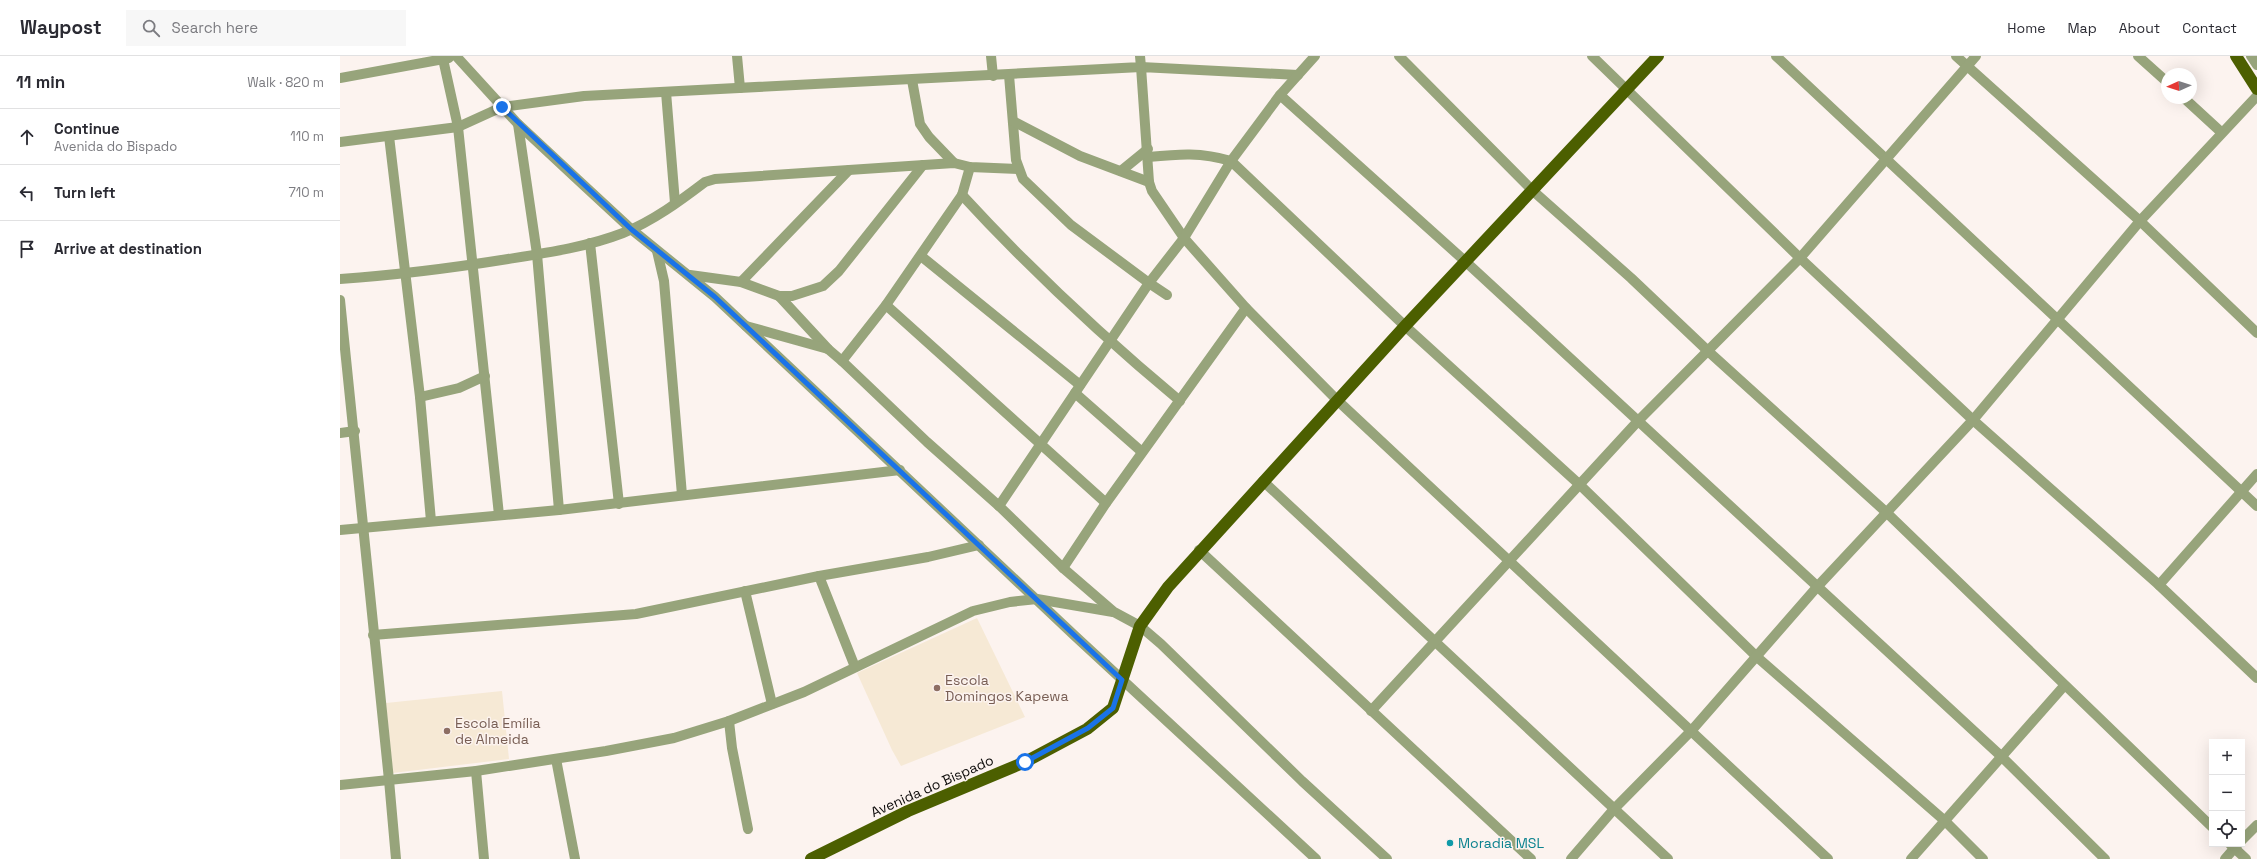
<!DOCTYPE html>
<meta charset="utf-8">
<style>
:root{--surface:#fff;--page:#f7f7f7;--text:#2b2b33;--muted:#7c7c81;--line:#e1e1e2}
body{margin:0;font-family:"Space Grotesk",sans-serif;background:var(--page);color:var(--text)}
.controls{position:absolute;right:12px;bottom:12px;display:grid;overflow:hidden;border-radius:0px;box-shadow:0 4px 16px #0002}
.controls button{width:36px;height:36px;display:grid;place-items:center;padding:0;border:0;border-bottom:1px solid var(--line);background:var(--surface);color:var(--text);font:20px sans-serif}
.compass{position:absolute;left:1821px;top:12px;width:36px;height:36px;border-radius:50%;background:var(--surface);box-shadow:0 4px 16px #0002;rotate:267deg}
.stop{position:absolute;width:12px;height:12px;margin:-9px;border:3px solid #1a73e8;border-radius:50%;background:#fff}
.stop.end{background:#1a73e8;border-color:#fff;box-shadow:0 1px 4px #0008}
.list{margin:0;padding:0;list-style:none}
h2{display:flex;justify-content:space-between;align-items:center;height:52px;margin:0;padding:0 16px;font-size:17px}
h2 small{font-size:13px;font-weight:400;color:var(--muted)}
.list li{display:grid;grid-template-columns:26px 1fr auto;gap:12px;align-items:center;box-sizing:border-box;height:56px;padding:0 16px;border-top:1px solid var(--line)}
.list b{display:block;font-size:15px;white-space:nowrap}
.list p{margin:0;font-size:13px;white-space:nowrap;color:var(--muted)}
.list em{font-size:13px;font-style:normal;color:var(--muted)}
.icon{flex:none;width:22px;height:22px;fill:none;stroke:currentColor;stroke-width:2;stroke-linecap:round;stroke-linejoin:round}
.map{position:relative;flex:none;width:1917px;height:803px;overflow:hidden}
header{display:flex;align-items:center;gap:24px;box-sizing:border-box;height:56px;padding:0 20px;background:var(--surface);border-bottom:1px solid var(--line)}
header strong{font-size:19px}
nav{display:flex;gap:22px;margin-inline-start:auto;font-size:14px}
.search{width:280px;height:36px;background:var(--page);display:flex;align-items:center;gap:10px;box-sizing:border-box;padding:0 14px;border-radius:0px;color:var(--muted);font-size:15px}
main{display:flex}
aside{flex:1;background:var(--surface)}
.map>svg:first-child{display:block}
.education{fill:#f6e9d5}
.lines{fill:none;stroke-linecap:round;stroke-linejoin:round}
.minor{stroke:#97a47b;stroke-width:10}
.major{stroke:#4c5f00;stroke-width:12}
.route{stroke:#1a73e8;stroke-width:5}
.education-dot{fill:#8d6e63;stroke:#fcf3ef;stroke-width:1.5}
.culture-dot{fill:#0f9aa8;stroke:#fcf3ef;stroke-width:1.5}
.labels{text-anchor:middle;dominant-baseline:central;stroke-width:3;stroke-linejoin:round;paint-order:stroke}
.education-label{font-size:14px;fill:#785e54;stroke:#fcf3ef;text-anchor:start}
.street-label{font-size:14px;fill:#0e0c0b;stroke:#fcf3ef}
.culture-label{font-size:14px;fill:#0d838f;stroke:#fcf3ef;text-anchor:start}
</style>
<header>
<strong>Waypost</strong>
<div class="search"><svg class="icon" aria-label="search" viewBox="0 0 24 24"><circle cx="10" cy="10" r="6"/><path d="M15 15l6 6"/></svg>Search here</div>
<nav><a>Home</a><a>Map</a><a>About</a><a>Contact</a></nav>
</header>
<main>
<aside>
<h2>11 min<small>Walk · 820 m</small></h2>
<ul class="list">
<li><svg class="icon" aria-label="ahead" viewBox="0 0 24 24"><path d="M12 20V5M6 11l6-6 6 6"/></svg><div><b>Continue</b><p>Avenida do Bispado</p></div><em>110 m</em></li>
<li><svg class="icon" aria-label="left" viewBox="0 0 24 24"><path d="M17 20v-9H6M10 6l-5 5 5 5"/></svg><div><b>Turn left</b></div><em>710 m</em></li>
<li><svg class="icon" aria-label="arrive" viewBox="0 0 24 24"><path d="M6 21V4h12l-3 4 3 4H6"/></svg><div><b>Arrive at destination</b></div></li>
</ul>
</aside>
<div class="map">
<svg width="1917" height="803" viewBox="0 0 1917 803">
<rect width="100%" height="100%" fill="#fcf3ef"/>
<g class="education">
<path d="M637,562l48,99 -124,49 -9,-16 -35,-77z"/>
<path d="M162,635l7,68 -116,14 -7,-70z"/>
</g>
<g class="lines">
<g class="minor">
<path d="M116,0l62,68 59,55 54,50 84,68 360,339 241,223"/>
<path d="M397,0l3,32"/>
<path d="M651,0l2,20"/>
<path d="M1059,0l133,134 99,88 78,74 178,161 325,314"/>
<path d="M1252,0l208,202 173,162 186,165 98,93"/>
<path d="M1436,0l481,450"/>
<path d="M1616,0l184,165 117,112"/>
<path d="M1798,0l29,26"/>
<path d="M1911,0l6,9"/>
<path d="M103,3l15,68 41,388"/>
<path d="M669,19l7,85 7,19 48,46 78,58 18,12"/>
<path d="M958,19l-157,-8 8,115 3,9 32,47 62,70 91,92 491,459"/>
<path d="M0,22l109,-20"/>
<path d="M572,24l8,44 9,13 25,26"/>
<path d="M326,36l9,111"/>
<path d="M940,39l186,167 536,495 103,102"/>
<path d="M1844,42l37,34"/>
<path d="M673,65l67,35 69,26"/>
<path d="M178,68l19,130 22,256"/>
<path d="M49,80l31,261 11,124"/>
<path d="M0,86l118,-15 44,-20 82,-11 557,-29 -1,-11"/>
<path d="M808,101c31,-3 53,-5 83,4l174,165 175,159 177,172 188,164 38,38"/>
<path d="M781,115l27,-22"/>
<path d="M622,139c68,74 141,142 218,206"/>
<path d="M250,187l29,261"/>
<path d="M317,195l7,30 18,214"/>
<path d="M581,200l159,129"/>
<path d="M350,219l51,7 38,14h13l31,-10 16,-15 84,-106"/>
<path d="M0,223c57,-4 112,-11 168,-20 38,-6 79,-12 115,-26 30,-12 57,-32 82,-51l10,-3 239,-16 16,4 48,2"/>
<path d="M401,226l108,-112"/>
<path d="M439,240l49,53"/>
<path d="M0,244l49,480 7,79"/>
<path d="M546,249l220,198"/>
<path d="M406,270l82,23 14,12 85,81 72,64 64,62 51,44 26,14 21,18 141,137 85,78"/>
<path d="M502,305l44,-56 76,-110 8,-28"/>
<path d="M735,337l67,59"/>
<path d="M80,341l39,-9 26,-12"/>
<path d="M0,377l15,-2"/>
<path d="M923,425l405,378"/>
<path d="M659,450l150,-223 35,-45 47,-77 49,-66 35,-39"/>
<path d="M0,474l219,-20 341,-40"/>
<path d="M859,494l332,309"/>
<path d="M723,512l43,-65 140,-195"/>
<path d="M479,520l36,91"/>
<path d="M1819,529l98,-111"/>
<path d="M405,535l27,113"/>
<path d="M33,579l263,-21 183,-38 109,-19 51,-12"/>
<path d="M1031,655l267,-290 162,-163 176,-202"/>
<path d="M389,665l3,27 16,81"/>
<path d="M216,703l19,100"/>
<path d="M136,715l8,88"/>
<path d="M0,729l136,-14 130,-20 68,-13 55,-17 75,-29 169,-81 37,-9 27,-3 76,13"/>
<path d="M1902,784l15,-15"/>
<path d="M1890,788l16,15"/>
<path d="M1231,803l43,-50 78,-79 125,-143 156,-167 167,-199 117,-125"/>
<path d="M1571,803l153,-173"/>
<path d="M1885,803l13,-15"/>
</g>
<g class="major">
<path d="M1896,0l21,33"/>
<path d="M471,803l97,-48 117,-49 62,-33 26,-21 27,-82 28,-39 237,-261 253,-270"/>
</g>
</g>
<g class="lines">
<path class="route" d="M162,51l129,122 84,68 407,383 -9,28 -25,20 -63,34"/>
</g>
<g class="education-dot">
<circle cx="597" cy="632" r="4"/>
<circle cx="107" cy="675" r="4"/>
</g>
<circle class="culture-dot" cx="1110" cy="787" r="4"/>
<g class="labels">
<g class="education-label">
<text x="605" y="624">Escola<tspan x="605" dy="16">Domingos Kapewa</tspan></text>
<text x="115" y="667">Escola Emília<tspan x="115" dy="16">de Almeida</tspan></text>
</g>
<g class="street-label">
<text transform="translate(592 730) rotate(-24)">Avenida do Bispado</text>
</g>
<g class="culture-label">
<text x="1118" y="787">Moradia MSL</text>
</g>
</g>
</svg>
<div class="controls">
<button>+</button>
<button>−</button>
<button><svg class="icon" aria-label="locate" viewBox="0 0 24 24"><circle cx="12" cy="12" r="6"/><path d="M12 2v4M12 18v4M2 12h4M18 12h4"/></svg></button>
</div>
<svg class="compass" viewBox="-18 -18 36 36"><path d="M0-13l5 13h-10z" fill="#e53935"/><path d="M0 13l5-13h-10z" fill="#7c7c81"/></svg>
<div class="stop" style="left:685px;top:706px"></div>
<div class="stop end" style="left:162px;top:51px"></div>
</div>
</main>
